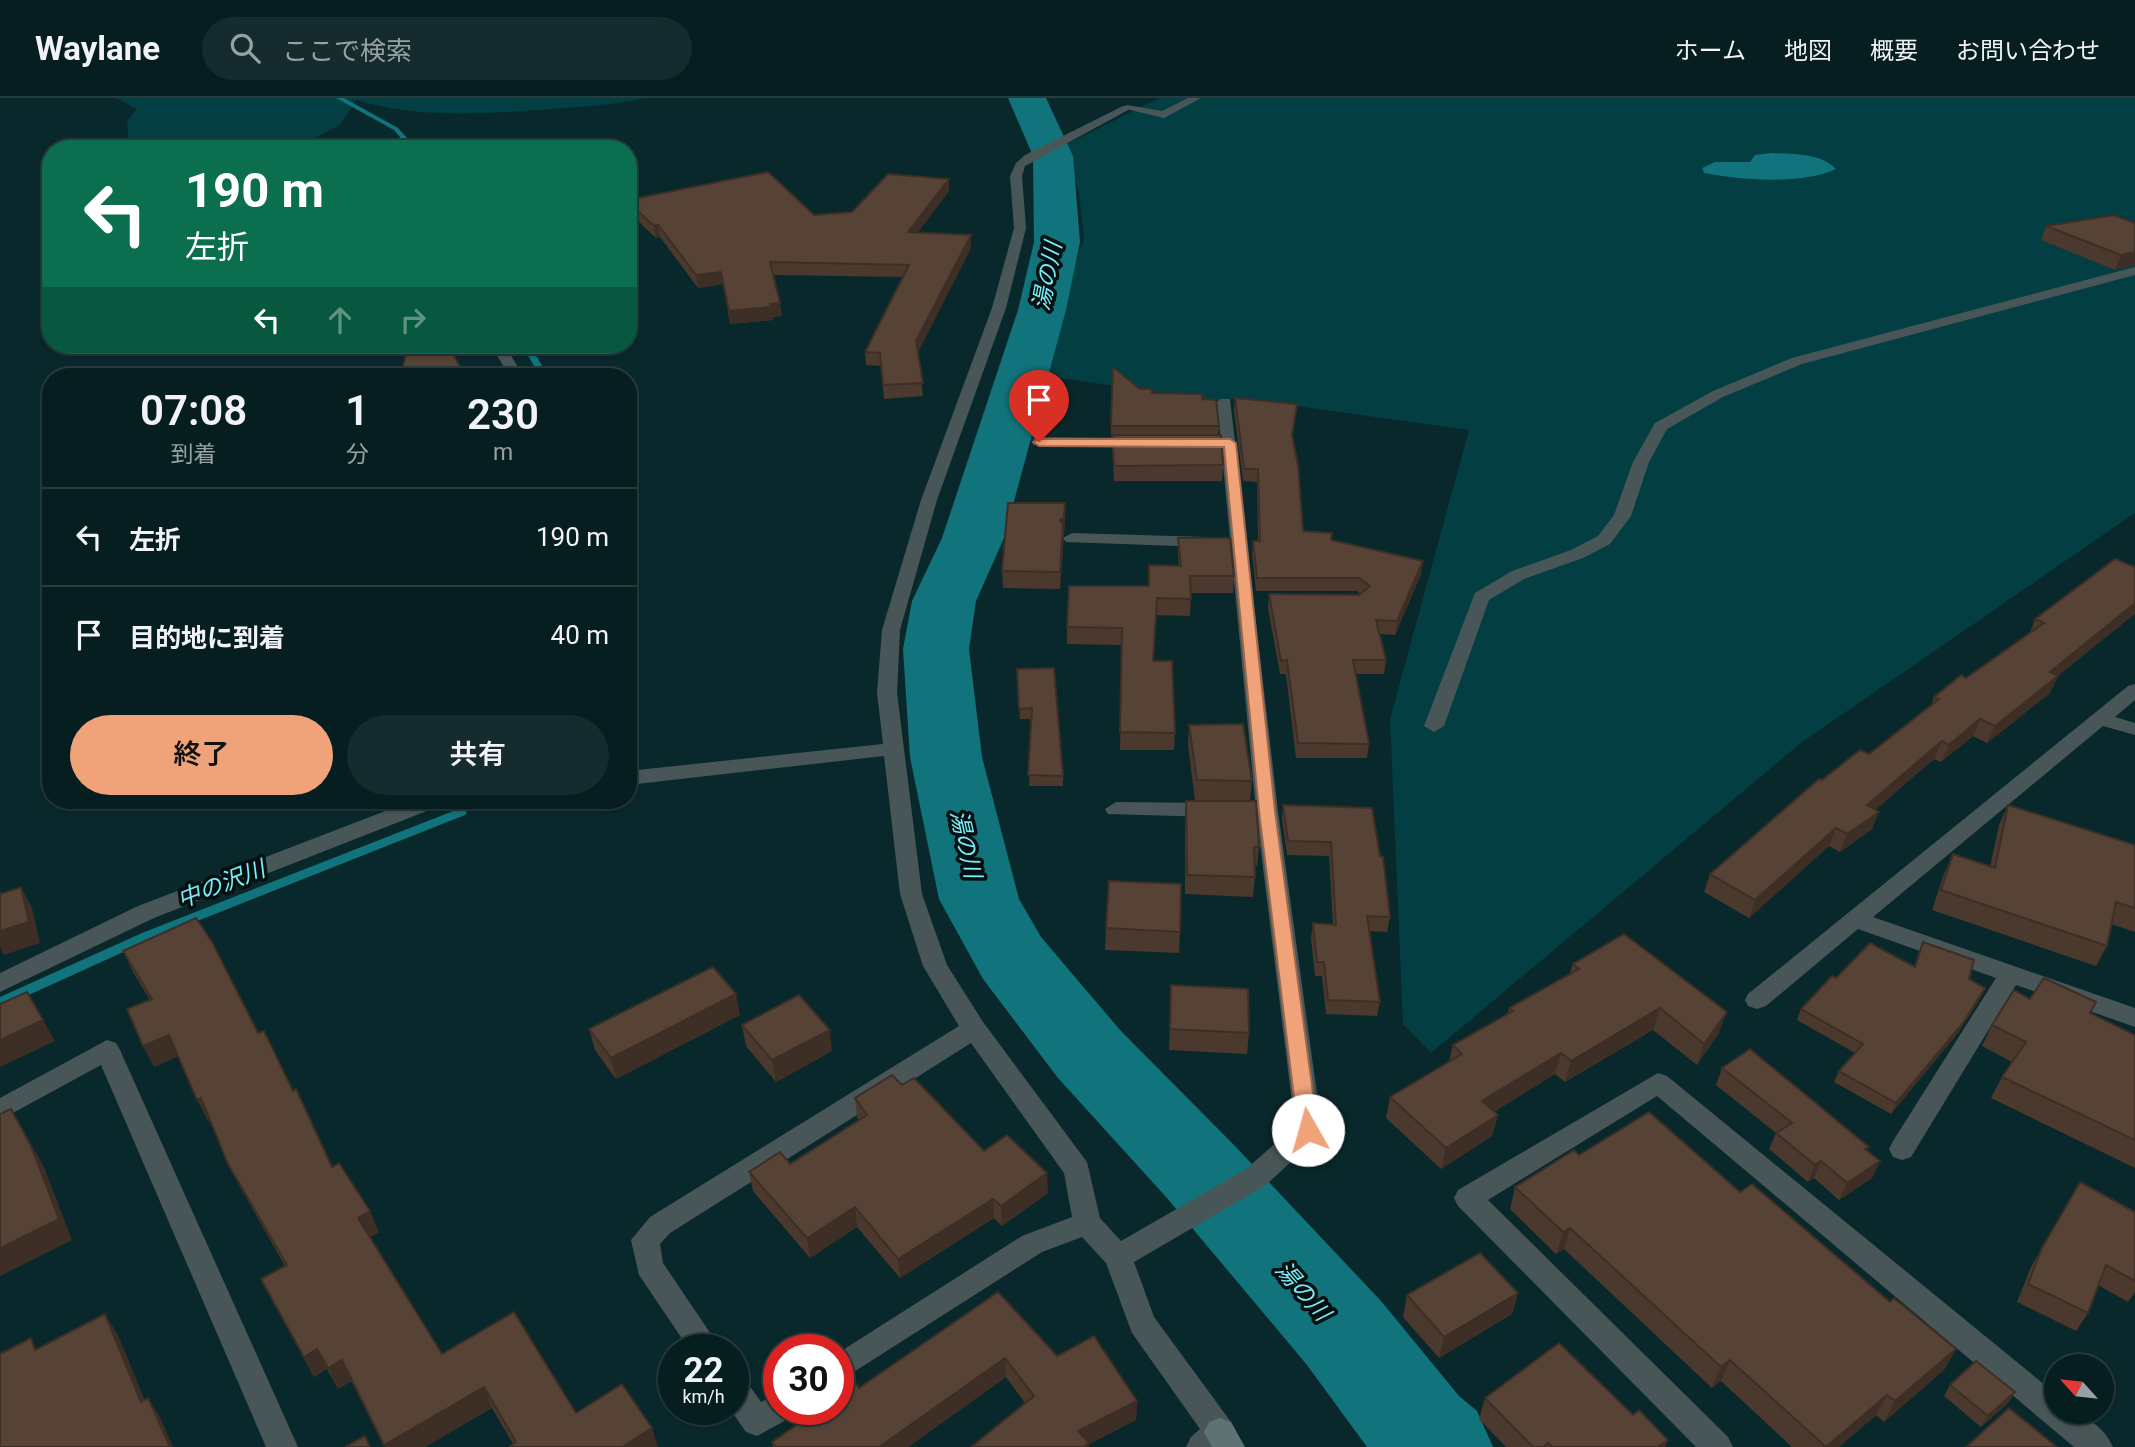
<!DOCTYPE html>
<html lang="ja">
<meta charset="utf-8">
<style>
body{margin:0;font-family:Roboto,"Noto Sans JP",sans-serif;background:#152b2d;color:#f1f3f6;height:100vh;display:flex;flex-direction:column;font-size:26px;white-space:nowrap}
*{box-sizing:border-box;margin:0}
p{font-size:23px;color:#98a2a5}
.icon{flex:none;width:38px;height:38px;fill:none;stroke:currentColor;stroke-width:2;stroke-linecap:round;stroke-linejoin:round}
.map{position:relative;flex:1;overflow:hidden}
.drawer{position:absolute;left:42px;top:270px;width:595px;height:441px;display:flex;flex-direction:column;background:#071e20;border-radius:28px;box-shadow:0 2px 5px #0004,0 0 0 2px #283c3e}
.drawer>*{flex:none}
.top-card{position:absolute;left:42px;top:42px;width:595px;height:214px;border-radius:28px;box-shadow:0 2px 5px #0004,0 0 0 2px #283c3e;background:#0b6e4f;color:#fff;overflow:hidden}
.needle{width:46px;rotate:297deg}
.tools{position:absolute;left:2044px;top:1256px;display:grid;gap:14px}
.tools a{display:grid;place-items:center;width:70px;height:70px;border-radius:50%;background:#071e20;box-shadow:0 2px 5px #0004,0 0 0 2px #283c3e;font-size:35px}
.speed{position:absolute;left:658px;top:1236px;display:flex;gap:14px;font-size:35px;font-weight:700;text-align:center}
.speed>*{display:grid;place-content:center;width:91px;height:91px;border-radius:50%;background:#071e20;box-shadow:0 2px 5px #0004,0 0 0 2px #283c3e;line-height:1}
.speed small{font-size:18px;font-weight:400}
.speed .limit{border:10px solid #d22;background:#fff;color:#111}
.pin{position:absolute;display:grid;place-items:center;width:60px;height:60px;color:#fff;margin:-72px -30px;border-radius:50% 50% 50% 0;rotate:-45deg;box-shadow:0 0 7px #0007}
.pin .icon{rotate:45deg}
.me{position:absolute;width:77px;margin:-38px;rotate:353deg;stroke-linejoin:round;filter:drop-shadow(0 0 5px #0008)}
.turn{display:flex;align-items:center;gap:24px;height:147px;padding:0 28px;font-size:32px}
.turn .icon{width:91px;height:91px;stroke-width:2.5}
.turn b{display:block;font-size:49px;line-height:60px}
.lanes{display:flex;align-items:center;height:66px;padding:0 28px;background:#0003;justify-content:center;gap:35px;direction:ltr}
.lanes .off{opacity:.35}
.eta{display:flex;justify-content:space-evenly;align-items:center;height:119px;text-align:center}
.eta b{font-size:42px;font-weight:600;line-height:49px}
.action{display:flex;gap:14px;margin-top:auto;padding:14px 28px}
.action a{flex:1;height:80px;border-radius:42px;background:#f0a279;color:#111;font-size:28px;font-weight:600;line-height:80px;text-align:center}
.action a+a{background:#152b2d;color:#f1f3f6}
ul{padding:0;list-style:none}
li{display:flex;align-items:center;gap:21px;height:98px;padding:0 28px;border-top:2px solid #283c3e}
li div{flex:1}
li b{display:block;font-size:26px}
li em{font-style:normal}
header{display:flex;align-items:center;gap:42px;box-sizing:border-box;height:98px;padding:0 35px;background:#071e20;border-bottom:2px solid #283c3e}
header strong{font-size:33px}
nav{display:flex;gap:38px;margin-inline-start:auto;font-size:24px}
.search{width:490px;height:63px;background:#152b2d;display:flex;align-items:center;gap:18px;box-sizing:border-box;padding:0 24px;border-radius:38px;color:#98a2a5;font-size:26px}
.map>svg:first-child{display:block}
.green{fill:#033e43}
.water{fill:#11747c}
.lines{fill:none;stroke-linecap:round;stroke-linejoin:round}
.stream{fill:#11747c;fill-rule:evenodd}
.river{fill:#11747c;fill-rule:evenodd}
.lane{fill:#495657;fill-rule:evenodd}
.street{fill:#495657;fill-rule:evenodd}
.secondary{fill:#5e7274;fill-rule:evenodd}
.wall{fill:#4b392e}
.shaded-wall{fill:#3d2e26}
.building{fill:#574236;stroke:#3d2e26;stroke-width:2}
.route{fill:#f0a279;stroke:#9c694f;stroke-width:2}
.labels{text-anchor:middle;stroke-width:7;stroke-linejoin:round;paint-order:stroke}
.water-label{font-size:23px;font-style:italic;fill:#78edf9;stroke:#040f10}
</style>
<header>
<strong>Waylane</strong>
<div class="search"><svg class="icon" aria-label="search" viewBox="0 0 24 24"><circle cx="10" cy="10" r="6"/><path d="M15 15l6 6"/></svg>ここで検索</div>
<nav><a>ホーム</a><a>地図</a><a>概要</a><a>お問い合わせ</a></nav>
</header>
<div class="map">
<svg width="2135" height="1349" viewBox="0 0 2135 1349">
<rect width="100%" height="100%" fill="#09282b"/>
<g class="green">
<path d="M116 0H645C610 8 574 9 538 12 475 16 417 20 356 2L341 26 315 40 307 51H137L129 45 127 23 137 11Z"/>
<path d="M1159 0H2135V415L1802 644 1431 955 1403 926 1390 621 1469 332 1247 301 1211 302 1040 277 1084 140 1079 94 1061 49Z"/>
</g>
<path class="water" d="M1772 55C1793 56 1821 55 1836 71 1802 87 1741 82 1704 75L1702 70 1715 64H1750L1755 57Z"/>
<g class="lines">
<g class="stream">
<path d="M336 0H344L398 30 417 51H410L394 32Z"/>
<path d="M522 247H530L548 278H540Z"/>
<path d="M461 710 467 714 465 717 152 841 0 910V899L142 835Z"/>
</g>
<path class="river" d="M1008 0H1046L1073 58 1080 144 1066 212 1004 440 976 503 969 551 982 659 1019 801 1041 839 1120 932 1233 1046 1381 1203 1459 1298 1477 1313 1493 1349H1367L1307 1267 1167 1100 1058 980 983 881 939 801 910 659 903 551 912 503 942 440 1018 212 1034 144 1033 58Z"/>
<g class="lane">
<path d="M1188 0H1201L1164 20 1122 10 1127 7 1162 13Z"/>
<path d="M2135 169V177L1802 266 1723 299 1667 331 1649 364 1631 418 1610 446 1583 460 1524 481 1489 502 1444 628 1434 634 1424 628 1475 495 1512 473 1571 452 1598 438 1614 417 1633 364 1655 325 1713 293 1792 260Z"/>
<path d="M414 702H445L442 707 154 820 0 894V875L138 808Z"/>
</g>
<g class="street">
<path d="M1123 8 1132 10 1025 68 1022 78 1026 130 1006 210 937 402 900 532 897 595 922 796 947 867 983 924 1087 1064 1100 1120 1121 1143 1246 1071 1295 1028 1256 713 1217 304 1220 301H1230L1278 713 1322 1032 1318 1039 1266 1087 1134 1164 1154 1219 1231 1324 1236 1334 1225 1349H1186L1191 1339 1200 1331 1132 1235 1106 1165 1082 1139 1042 1154 838 1284V1255L1022 1138 1072 1119 1064 1075 971 945 670 1135 660 1146 663 1165 721 1251H689L639 1177 631 1142 650 1119 959 928 923 868 900 796 884 658 628 687V673L883 646 877 595 882 532 921 402 992 210 1014 130 1010 78 1016 65 1025 57Z"/>
<path d="M491 247H505L523 278H509Z"/>
<path d="M1039 339 1139 340 1147 345 1139 350 1033 347V341Z"/>
<path d="M1072 435 1206 439 1215 444 1206 449 1066 444 1063 440Z"/>
<path d="M2135 586V602L2115 619 2135 625V637L2103 628 1873 819 2135 910V929L2016 887 1911 1059 1902 1062 1893 1059 1889 1051 1893 1043 1996 880 1858 831 1766 908 1757 911 1748 908 1745 902 1748 896 2128 588Z"/>
<path d="M1116 704 1212 705 1223 712 1212 719 1108 716 1105 711Z"/>
<path d="M107 942 116 945 120 952 298 1349H266L101 967 0 1022V1000Z"/>
<path d="M1658 975 1667 978 2056 1296V1314C2081 1314 2102 1325 2113 1349H2074L1657 998 1488 1102 1728 1339 1733 1349H1696L1458 1108 1454 1100 1458 1092Z"/>
<path d="M733 1276 744 1280 761 1304 779 1296V1311H794L790 1320 757 1338 746 1334 730 1311H733Z"/>
</g>
<path class="secondary" d="M1220 1320 1231 1324 1245 1349H1212L1204 1334 1209 1324Z"/>
</g>
<g class="wall">
<path d="M949 81V93L918 134 971 150 918 254 923 298 884 301 881 268 866 267 865 254 903 179 773 177 782 218 772 219 773 222 730 226 723 186 698 190 660 139 656 140 628 114V102L814 117 852 114Z"/>
<path d="M2135 125V167L2115 172 2041 142 2046 128Z"/>
<path d="M1113 269 1140 291 1152 295 1202 301 1219 328 1218 337 1223 367 1222 383H1114L1112 337H1111Z"/>
<path d="M1235 300 1296 318 1292 340 1303 433 1331 442 1423 463 1421 476 1395 537 1379 536 1386 562 1384 576H1355L1369 646 1367 660H1296L1286 576H1280L1268 510 1269 496 1359 497 1360 496 1357 493H1256L1252 456 1253 443H1258L1257 384 1243 383 1234 313Z"/>
<path d="M1065 405V422L1060 491 1003 490 1002 473Z"/>
<path d="M1178 440 1234 478 1233 495H1191L1190 518 1156 517 1153 563 1175 635 1174 652H1120L1122 547 1067 546V529L1149 488V467L1179 468 1178 456Z"/>
<path d="M2115 461 2050 595 1987 645 1973 638 1941 664 1934 661 1875 712 1872 731 1840 754 1829 748 1749 820 1704 794 1710 776 1822 682 1869 656 1931 608 1934 599 1966 580 2030 535 2035 521Z"/>
<path d="M1017 571 1063 678V688H1029L1032 621H1020Z"/>
<path d="M1189 627 1252 683 1250 703 1259 749 1257 768H1255V779L1253 799 1185 796V723L1186 703H1249H1195L1188 647Z"/>
<path d="M1283 707 1372 710 1390 819 1387 834 1369 833 1380 904 1377 918 1326 916 1322 878H1315L1311 840 1313 825 1333 827 1329 758 1287 757 1282 721Z"/>
<path d="M2008 707 2135 747V834L2111 826 2107 848 2096 868 1932 812 1944 776 1953 756 1990 769 1999 727Z"/>
<path d="M1106 830 1180 834 1179 855 1105 852Z"/>
<path d="M1923 844 1969 881 1980 901 1957 936 1891 1016 1834 984 1839 973 1855 955 1797 922 1801 911 1836 880 1914 868Z"/>
<path d="M123 853 258 935 293 993 332 1069 379 1134 370 1139 442 1256 576 1315 652 1330 513 1346 492 1310 425 1349H385L351 1283 338 1291 327 1271 314 1279 272 1202 261 1181 285 1168 239 1087 228 1066 210 1022 208 1023 179 958 154 969 150 902 133 874Z"/>
<path d="M1573 866 1719 935 1697 967 1653 932 1565 984 1555 976 1494 1014 1498 1017 1492 1038 1441 1071 1386 1020 1390 999 1449 963 1453 947 1507 917 1509 910 1570 875Z"/>
<path d="M1171 887 1249 935 1247 956 1169 952Z"/>
<path d="M2030 901 2090 915 2135 937V1070L1991 1000 2002 979 2012 964 1982 948 1992 927Z"/>
<path d="M740 917 616 981 595 952 589 931Z"/>
<path d="M742 927 832 953 776 984 746 948Z"/>
<path d="M1722 970 1880 1063 1872 1080 1839 1102 1814 1080 1808 1084 1769 1051 1776 1035 1716 987Z"/>
<path d="M902 987 984 1053 1048 1095 1002 1128 994 1120 900 1180 857 1129 810 1160 753 1093 749 1074 790 1066 859 1022 857 1020 855 1000Z"/>
<path d="M1579 1057 1740 1094 1956 1251 1944 1272 1884 1324 1876 1317 1839 1349H1792L1721 1283 1712 1290 1564 1151 1556 1156 1510 1111 1515 1089Z"/>
<path d="M2080 1084 2135 1114V1194L2128 1204 2098 1187 2088 1215 2076 1233 2017 1204 2031 1169Z"/>
<path d="M998 1194 1057 1258 1137 1303 1136 1322 1089 1346V1349H971L1025 1305 1006 1279 908 1349H773L772 1344 859 1290Z"/>
<path d="M1518 1195 1512 1216 1439 1260 1403 1219 1407 1197Z"/>
<path d="M1950 1287 2015 1294 2008 1305 1981 1329 1944 1298Z"/>
<path d="M1485 1300 1665 1349H1506L1479 1321Z"/>
</g>
<g class="shaded-wall">
<path d="M949 81V93L909 146 908 134Z"/>
<path d="M658 127 660 139 656 140 654 128Z"/>
<path d="M971 137V150L917 256 916 243Z"/>
<path d="M2135 154V167L2115 172 2121 157Z"/>
<path d="M721 174 723 186 698 190 696 177Z"/>
<path d="M780 205 782 218 772 219 773 222 730 226 729 213Z"/>
<path d="M558 247H603V249L560 256Z"/>
<path d="M1065 405V422L1060 491V422Z"/>
<path d="M1423 463 1421 476 1395 537 1397 523Z"/>
<path d="M2135 505V516L2058 578 2050 595 1987 645 1995 628 2050 574Z"/>
<path d="M1980 621 1973 638 1941 664 1949 647Z"/>
<path d="M1942 643 1934 661 1860 725 1867 707Z"/>
<path d="M1879 714 1872 731 1840 754 1847 736Z"/>
<path d="M1836 730 1829 748 1749 820 1755 802Z"/>
<path d="M21 789 32 810 40 845 4 857 0 849V833Z"/>
<path d="M1985 890 1980 901 1957 936 1891 1016 1896 1005Z"/>
<path d="M736 896 740 917 616 981 611 960Z"/>
<path d="M1660 910 1653 932 1565 984 1571 963Z"/>
<path d="M1727 914 1719 935 1697 967 1704 946Z"/>
<path d="M43 922 55 943 0 969V942Z"/>
<path d="M830 932 832 953 776 984 772 962Z"/>
<path d="M169 937 179 958 154 969 143 948Z"/>
<path d="M1561 955 1555 976 1477 1024 1482 1003Z"/>
<path d="M201 1000 211 1021 208 1023 197 1002Z"/>
<path d="M11 1011 44 1069 72 1142 0 1178V1150Z"/>
<path d="M1498 1017 1492 1038 1441 1071 1446 1050Z"/>
<path d="M1821 1063 1814 1080 1808 1084 1815 1067Z"/>
<path d="M1880 1063 1872 1080 1839 1102 1847 1085Z"/>
<path d="M1047 1075 1048 1095 1002 1128 1001 1108Z"/>
<path d="M993 1101 994 1120 900 1180 898 1161Z"/>
<path d="M855 1109 857 1129 810 1160 807 1140Z"/>
<path d="M370 1113 379 1134 367 1141 358 1120Z"/>
<path d="M1570 1130 1564 1151 1556 1156 1563 1134Z"/>
<path d="M1518 1195 1512 1216 1439 1260 1444 1239Z"/>
<path d="M105 1216 118 1237 154 1325 141 1304Z"/>
<path d="M317 1251 327 1271 314 1279 304 1259Z"/>
<path d="M1956 1251 1944 1272 1884 1324 1895 1303Z"/>
<path d="M1005 1260 1006 1279 908 1349H879Z"/>
<path d="M342 1262 351 1283 338 1291 328 1270Z"/>
<path d="M1730 1262 1721 1283 1712 1290 1721 1269Z"/>
<path d="M484 1289 492 1310 425 1349H386L384 1347Z"/>
<path d="M2015 1294 2008 1305 1981 1329 1988 1318Z"/>
<path d="M1887 1297 1876 1317 1839 1349H1826Z"/>
<path d="M148 1300 161 1321 173 1349H170Z"/>
<path d="M1137 1303 1136 1322 1089 1346V1349H1078V1333Z"/>
<path d="M652 1330 658 1349H622Z"/>
<path d="M1668 1342 1665 1349H1658Z"/>
</g>
<g class="building">
<path d="M768 74 814 117 852 114 888 76 949 81 908 134 971 137 916 243 923 285 883 287 880 255 865 254 909 167 770 164 780 205 770 206 771 209 729 213 721 174 696 177 658 127 654 128 628 104V102Z"/>
<path d="M2114 117 2135 125V154L2121 157 2046 128Z"/>
<path d="M409 247H448L465 278H408L403 268Z"/>
<path d="M1113 269 1140 291H1152V295L1202 296V301L1216 302 1219 328H1111Z"/>
<path d="M1235 300 1297 306 1292 337 1298 367 1303 433 1332 435 1331 442 1423 463 1397 523 1376 522 1386 562H1353L1369 646 1298 645 1287 562 1281 563 1269 496 1359 497 1370 488 1359 480H1257L1253 443H1260L1258 371H1244Z"/>
<path d="M1112 337H1221L1223 367 1114 368Z"/>
<path d="M1008 405H1065L1064 420 1060 422 1063 426 1060 474 1002 473Z"/>
<path d="M1178 440H1230L1234 478H1190L1191 501 1157 500 1153 563H1172L1175 635 1120 634 1122 530 1067 529 1069 488H1149V467L1181 468Z"/>
<path d="M2115 461 2135 469V505L2050 574 2058 578 1995 628 1980 621 1949 647 1942 643 1867 707 1879 714 1847 736 1836 730 1755 802 1710 776 1819 681 1822 682 1860 652 1869 656 1939 601 1934 599 1961 577 1966 580 2044 525 2035 521Z"/>
<path d="M1054 570 1063 678 1028 677 1032 610 1019 611 1017 571Z"/>
<path d="M1243 626 1252 683 1197 682 1189 627Z"/>
<path d="M1186 703H1256L1259 749H1254L1255 779 1187 777Z"/>
<path d="M1283 707 1372 710 1380 758 1383 759 1390 819 1367 818 1380 904 1328 902 1324 864H1317L1313 825 1336 827 1331 744 1288 743Z"/>
<path d="M2008 707 2135 747V810L2116 804 2107 848 1941 792 1953 756 1995 770Z"/>
<path d="M1109 783 1181 786 1180 834 1106 830Z"/>
<path d="M21 789 29 824 0 833V796Z"/>
<path d="M196 820 212 844 258 935 264 933 293 993 296 991 332 1069 339 1065 370 1113 358 1120 442 1256 514 1214 576 1315 622 1286 652 1330 622 1349H509L516 1344 484 1289 384 1347 342 1262 328 1270 317 1251 304 1259 261 1181 287 1167 228 1066 201 1000 197 1002 169 937 143 948 127 911 152 901 123 853Z"/>
<path d="M1624 836 1727 914 1704 946 1660 910 1571 963 1561 955 1482 1003 1498 1017 1446 1050 1390 999 1462 956 1453 947 1513 913 1509 910 1579 871 1573 866Z"/>
<path d="M1923 844 1974 862 1969 881 1985 890 1963 925 1896 1005 1839 973 1863 946 1801 911 1832 878 1836 880 1870 845 1915 869Z"/>
<path d="M713 869 736 896 611 960 589 931Z"/>
<path d="M2044 880 2096 904 2090 915 2135 937V1042L2002 979 2026 944 1992 927 2014 892 2030 901Z"/>
<path d="M1171 887 1248 891 1249 935 1170 931Z"/>
<path d="M27 894 43 922 0 942V906Z"/>
<path d="M799 897 830 932 772 962 742 927Z"/>
<path d="M1750 951 1869 1049 1865 1051 1880 1063 1847 1085 1821 1063 1815 1067 1776 1035 1792 1025 1722 970Z"/>
<path d="M892 977 902 987 914 980 984 1053 1007 1037 1047 1075 1001 1108 993 1101 898 1161 855 1109 807 1140 749 1074 780 1054 790 1066 867 1017 855 1000Z"/>
<path d="M11 1011 31 1048 59 1121 0 1150V1016Z"/>
<path d="M1649 1014 1740 1094 1752 1086 1890 1204 1894 1200 1956 1251 1895 1303 1887 1297 1826 1349 1730 1262 1721 1269 1570 1130 1563 1134 1515 1089 1574 1052 1579 1057Z"/>
<path d="M2080 1084 2135 1114V1183L2106 1167 2088 1215 2028 1186 2042 1150Z"/>
<path d="M1480 1155 1518 1195 1444 1239 1407 1197Z"/>
<path d="M998 1194 1057 1258 1094 1238 1137 1303 1078 1333 1089 1345 1083 1349H971L1034 1298 1005 1260 879 1349H776L772 1344 820 1311H838V1299L857 1286 859 1290Z"/>
<path d="M105 1216 141 1304 148 1300 170 1349H0V1256L31 1240 35 1252Z"/>
<path d="M1559 1245 1633 1317 1639 1312 1668 1342 1658 1349H1552L1548 1345 1543 1349H1533L1485 1300Z"/>
<path d="M1976 1263 2015 1294 1988 1318 1950 1287Z"/>
<path d="M2009 1310 2057 1349H1966Z"/>
<path d="M365 1338 370 1349H345Z"/>
</g>
<path class="route" d="M1230 341 1236 345 1275 713 1318 1032 1316 1037H1301L1298 1032 1259 713 1224 349 1039 348 1033 344 1039 341Z"/>
<g class="labels">
<g class="water-label">
<text transform="translate(1047 178) rotate(-79)" y="8">湯の川</text>
<text transform="translate(966 746) rotate(77)" y="8">湯の川</text>
<text transform="translate(221 786) rotate(-21)" y="8">中の沢川</text>
<text transform="translate(1303 1193) rotate(49)" y="8">湯の川</text>
</g>
</g>
</svg>
<div class="tools">
<a><svg class="needle" viewBox="-14 -14 28 28"><path d="M0-13l5 13h-10z" fill="#e53935"/><path d="M0 13l5-13h-10z" fill="#98a2a5"/></svg></a>
</div>
<div class="speed"><div>22<small>km/h</small></div><div class="limit">30</div></div>
<div class="pin" style="left:1039px;top:344px;background:#d93025"><svg class="icon" aria-label="arrive" viewBox="0 0 24 24"><path d="M6 21V4h12l-3 4 3 4H6"/></svg></div>
<svg class="me" style="left:1308px;top:1032px" viewBox="-20 -20 40 40"><circle r="19" fill="#fff"/><path d="M0-13L10 11 0 6-10 11z" fill="#f0a279"/></svg>
<div class="top-card">
<div class="turn"><svg class="icon" aria-label="left" viewBox="0 0 24 24"><path d="M17 20v-9H6M10 6l-5 5 5 5"/></svg><div><b>190 m</b>左折</div></div>
<div class="lanes"><svg class="icon" aria-label="left" viewBox="0 0 24 24"><path d="M17 20v-9H6M10 6l-5 5 5 5"/></svg><svg class="icon off" aria-label="ahead" viewBox="0 0 24 24"><path d="M12 20V5M6 11l6-6 6 6"/></svg><svg class="icon off" aria-label="right" viewBox="0 0 24 24"><path d="M7 20v-9h11M14 6l5 5-5 5"/></svg></div>
</div>
<section class="drawer">
<div class="eta">
<div><b>07:08</b><p>到着</p></div>
<div><b>1</b><p>分</p></div>
<div><b>230</b><p>m</p></div>
</div>
<ul>
<li><svg class="icon" aria-label="left" viewBox="0 0 24 24"><path d="M17 20v-9H6M10 6l-5 5 5 5"/></svg><div><b>左折</b></div><em>190 m</em></li>
<li><svg class="icon" aria-label="arrive" viewBox="0 0 24 24"><path d="M6 21V4h12l-3 4 3 4H6"/></svg><div><b>目的地に到着</b></div><em>40 m</em></li>
</ul>
<div class="action"><a>終了</a><a>共有</a></div>
</section>
</div>
